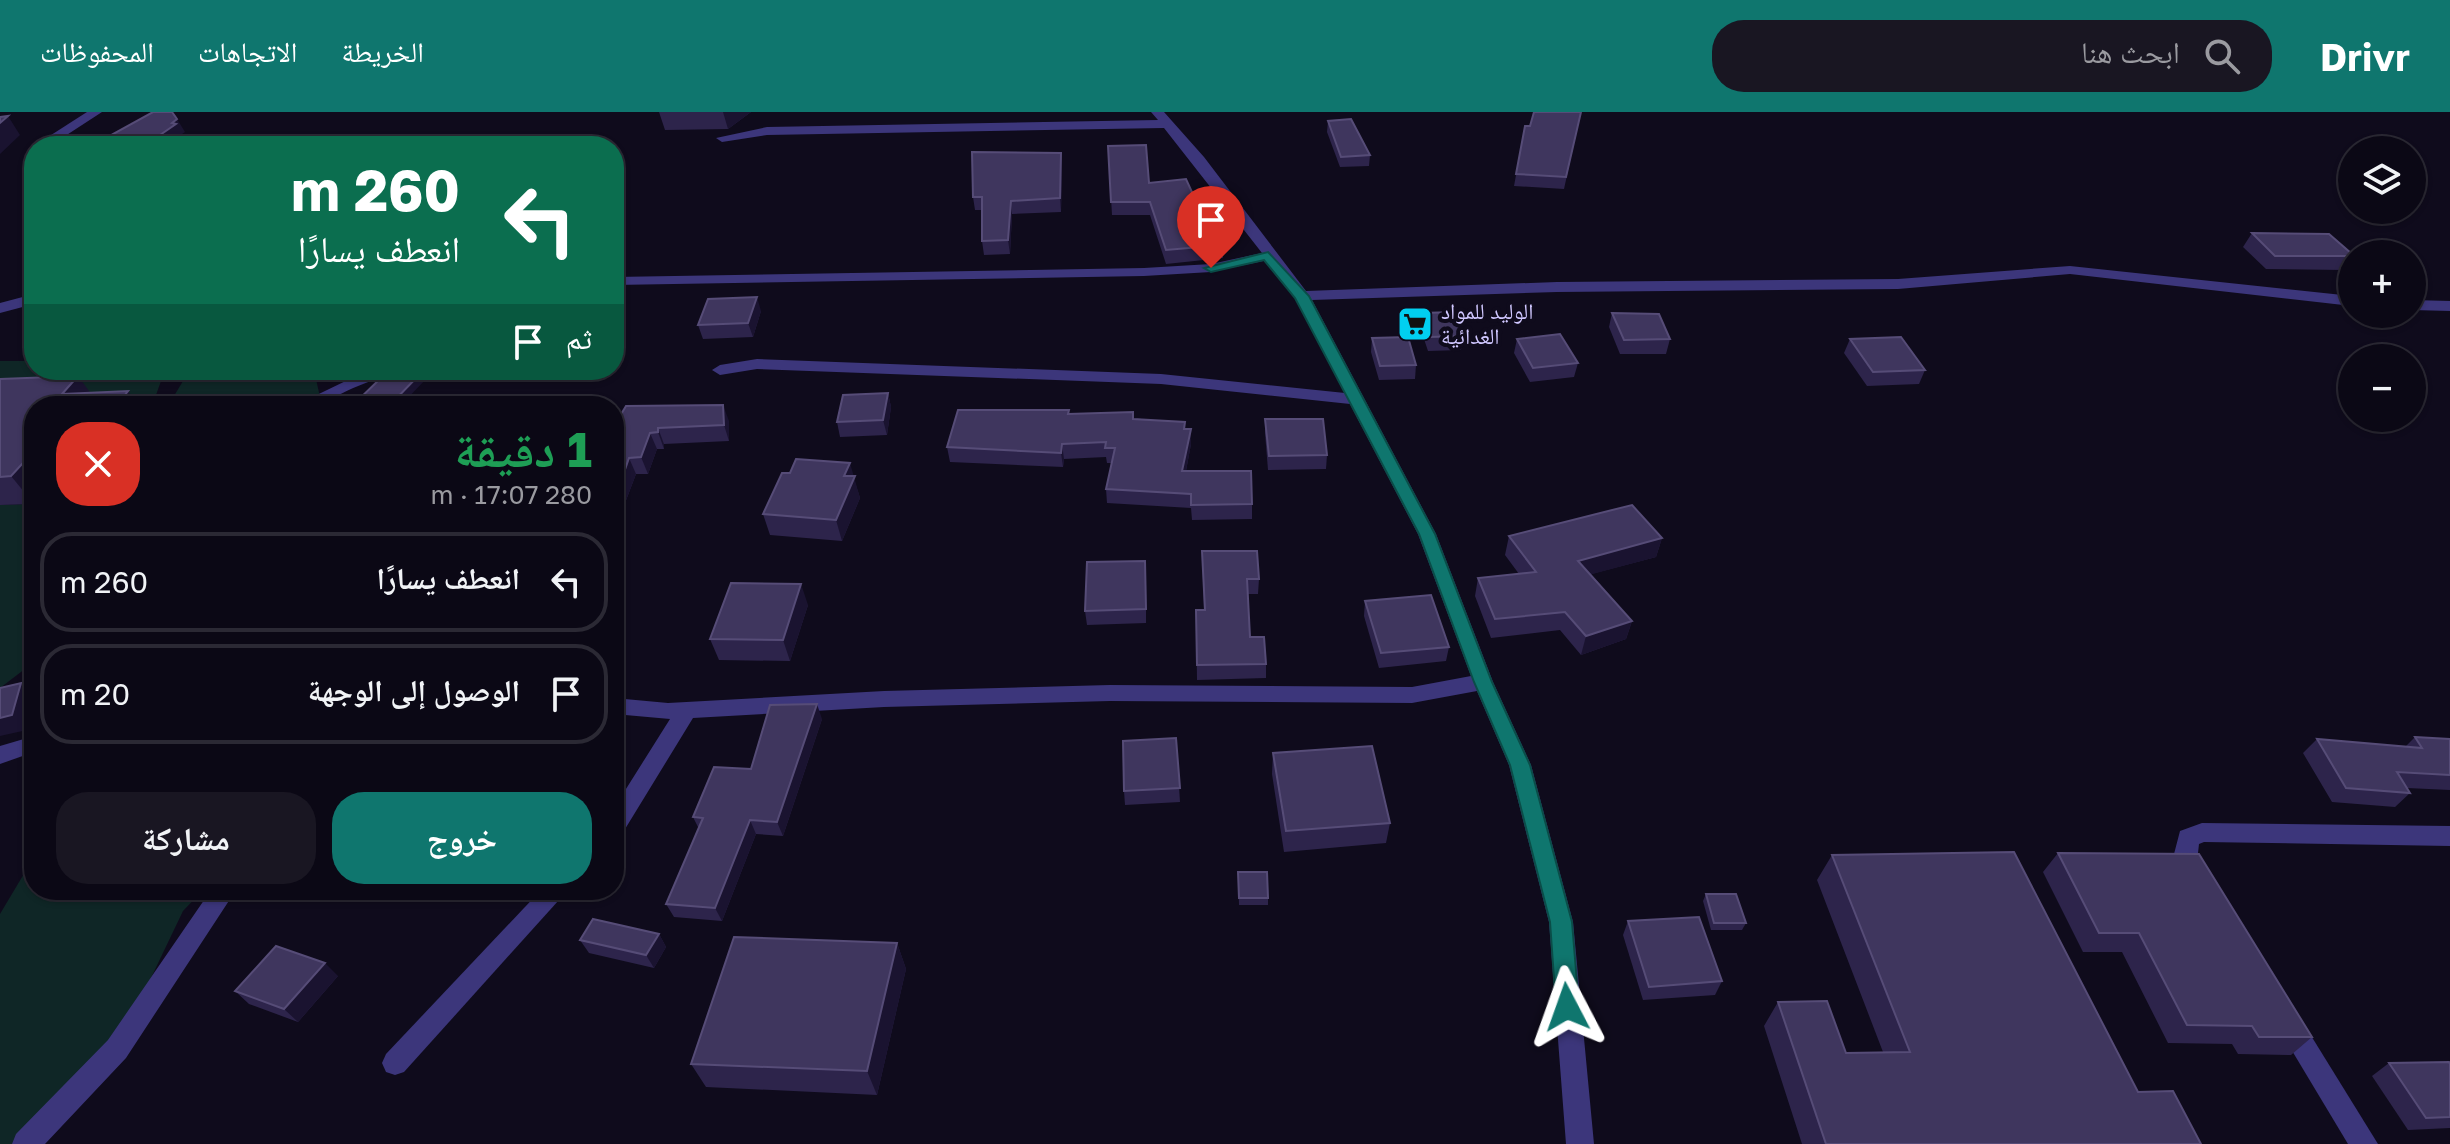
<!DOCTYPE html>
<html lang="ar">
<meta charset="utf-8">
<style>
body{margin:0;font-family:"Golos Text","Noto Naskh Arabic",sans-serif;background:#191622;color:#f1f3f6;direction:rtl;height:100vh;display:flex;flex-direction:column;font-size:30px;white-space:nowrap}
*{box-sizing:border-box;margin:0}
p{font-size:26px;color:#9a9aa0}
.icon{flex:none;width:44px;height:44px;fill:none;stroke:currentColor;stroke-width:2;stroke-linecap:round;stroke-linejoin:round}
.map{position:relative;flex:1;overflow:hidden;direction:ltr}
.sheet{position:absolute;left:24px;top:284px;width:600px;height:504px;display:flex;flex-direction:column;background:#0b0815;border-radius:32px;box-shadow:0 2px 6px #0004,0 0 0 2px #2b2934;direction:rtl}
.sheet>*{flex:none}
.top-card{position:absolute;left:24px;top:24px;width:600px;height:244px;border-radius:32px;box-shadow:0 2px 6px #0004,0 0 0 2px #2b2934;direction:rtl;background:#0b6e4f;color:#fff;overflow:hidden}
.controls{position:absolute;left:2338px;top:24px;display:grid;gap:16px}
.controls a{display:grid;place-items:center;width:88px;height:88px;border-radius:50%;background:#0b0815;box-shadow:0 2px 6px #0004,0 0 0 2px #2b2934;font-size:40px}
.pin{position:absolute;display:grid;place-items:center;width:68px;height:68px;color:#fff;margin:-82px -34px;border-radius:50% 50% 50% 0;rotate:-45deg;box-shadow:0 0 8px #0007}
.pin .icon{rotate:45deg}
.me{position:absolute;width:88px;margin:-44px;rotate:356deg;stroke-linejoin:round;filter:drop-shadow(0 0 6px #0008)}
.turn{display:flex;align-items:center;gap:28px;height:168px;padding:0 32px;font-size:36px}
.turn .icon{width:104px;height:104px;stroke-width:2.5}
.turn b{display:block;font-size:56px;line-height:68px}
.then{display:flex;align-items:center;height:76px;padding:0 32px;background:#0003;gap:16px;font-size:30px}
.round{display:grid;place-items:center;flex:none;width:84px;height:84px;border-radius:32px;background:#191622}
.overview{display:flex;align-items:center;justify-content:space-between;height:136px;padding:0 32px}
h1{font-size:48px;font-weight:700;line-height:60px;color:#1e9e55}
.action{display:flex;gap:16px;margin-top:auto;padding:16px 32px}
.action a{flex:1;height:92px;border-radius:32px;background:#0f766e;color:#fff;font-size:32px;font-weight:700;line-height:92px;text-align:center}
.action a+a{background:#191622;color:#f1f3f6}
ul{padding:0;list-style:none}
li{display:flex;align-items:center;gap:24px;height:100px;margin:0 16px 12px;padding:0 16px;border:4px solid #2b2934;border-radius:32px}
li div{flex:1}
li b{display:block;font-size:30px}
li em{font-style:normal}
header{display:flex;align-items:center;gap:48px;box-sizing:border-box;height:112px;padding:0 40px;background:#0f766e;color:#fff}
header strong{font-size:38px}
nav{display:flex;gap:44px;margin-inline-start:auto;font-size:28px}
.search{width:560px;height:72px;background:#191622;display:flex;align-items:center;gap:20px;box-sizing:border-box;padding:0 28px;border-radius:32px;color:#9a9aa0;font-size:30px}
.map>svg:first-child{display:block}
.green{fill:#0f2626}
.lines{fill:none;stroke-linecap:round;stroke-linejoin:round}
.minor{fill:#3c367b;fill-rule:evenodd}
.wall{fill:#2d244b}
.shaded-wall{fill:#1a1330}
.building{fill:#3f365e;stroke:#564c77;stroke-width:2}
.route{fill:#0f766e;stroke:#0a4d48;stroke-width:2}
.labels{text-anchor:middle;stroke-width:8;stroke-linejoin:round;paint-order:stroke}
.far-poi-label{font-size:22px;fill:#d0c7ff;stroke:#0f0b1c;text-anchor:start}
</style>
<header>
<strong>Drivr</strong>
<div class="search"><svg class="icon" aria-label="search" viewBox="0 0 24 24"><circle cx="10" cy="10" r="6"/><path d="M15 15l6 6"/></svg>ابحث هنا</div>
<nav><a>الخريطة</a><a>الاتجاهات</a><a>المحفوظات</a></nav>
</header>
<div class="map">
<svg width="2450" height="1032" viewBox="0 0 2450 1032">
<rect width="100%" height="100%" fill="#0f0b1c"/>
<g class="green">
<path d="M0 249H34V258H165L152 294H0Z"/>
<path d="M194 258H314L322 294H168L189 259Z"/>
<path d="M34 392V550L0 576V393Z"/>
<path d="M34 745V778H203L183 799 117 937 26 1032H0V802Z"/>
</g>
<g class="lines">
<g class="minor">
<path d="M87 0H102L59 28 48 25Z"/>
<path d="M1151 0H1164L1204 45 1306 179 1557 170 1898 167 2070 154 2352 184V194L2070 162 1898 177 1557 180 1312 188 1436 422 1493 570 1531 653 1573 810 1594 1032H1566L1549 810 1509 653 1477 579 1412 591 1110 589 884 595 693 606 622 722 614 724V696L670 607 614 602V586L668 591 884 579 1110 573 1412 575 1471 564 1418 422 1350 292 1161 272 757 257 720 263 712 258 720 253 757 247 1161 262 1345 281 1295 185 1268 148 1211 160 1144 164 614 173V165L1144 156 1211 152 1262 141 1164 16 767 23 722 30 716 26 767 15 1158 8Z"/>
<path d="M34 182V192L0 201V191Z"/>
<path d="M2412 188 2450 189V199L2412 198Z"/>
<path d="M377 258H472L464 263C439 264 413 261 388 265 353 270 331 294 294 294L356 264Z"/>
<path d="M34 624V640L0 652V634Z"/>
<path d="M2202 711 2450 714V734L2204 730 2199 732 2198 741 2210 763 2206 770 2198 773 2190 770 2174 742 2180 719Z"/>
<path d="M211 778H236L126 946 45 1032H12L16 1022 108 928Z"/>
<path d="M541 778H568L404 960 395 963 386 960 382 951 386 942Z"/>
<path d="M2288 897 2297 901 2378 1032H2348L2279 917 2275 909 2279 901Z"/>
</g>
</g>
<g class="wall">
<path d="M659 0H751L728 17 665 18Z"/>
<path d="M1581 0 1564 77 1514 74 1525 14H1530Z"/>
<path d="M1328 9 1370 43 1369 54 1340 55 1327 20Z"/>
<path d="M1108 34 1149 71 1202 102 1223 133V146L1166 152 1150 103H1112Z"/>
<path d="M1061 41 1062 54 1061 100 1012 102 1010 142 984 143 982 129V98H975L973 85Z"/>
<path d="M34 78V98H33L23 84Z"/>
<path d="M2252 121 2352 142V147L2344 158 2266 157 2243 135Z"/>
<path d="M761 199 753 225 703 227 698 213Z"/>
<path d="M1422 201 1463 224 1461 238 1428 239 1420 215Z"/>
<path d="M1612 201 1670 227 1666 242H1620L1609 215Z"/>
<path d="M1372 226 1416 253 1415 267 1379 268 1371 240Z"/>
<path d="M1517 227 1578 251 1574 265 1530 270 1514 241Z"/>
<path d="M1850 227 1925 258 1919 272 1867 274 1844 241Z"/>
<path d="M0 267 34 294V392L0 393Z"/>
<path d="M888 281 891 295 887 323 840 325 837 310Z"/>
<path d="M1069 298V302L1185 310V317H1191V332L1186 359 1252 392V407L1192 408 1191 396 1107 391 1106 377 1112 351H1107L1106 345 1064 347 1063 355 950 350 947 335Z"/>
<path d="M1265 307 1327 343 1326 357 1268 358 1265 321Z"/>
<path d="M729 309V329L664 332V337H657L648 362H636L625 391 614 392V314Z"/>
<path d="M853 364 860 386 842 429 770 423 763 402Z"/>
<path d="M1509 424 1662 426 1656 445 1591 462 1632 509 1626 527 1581 543 1560 518 1491 526 1475 484 1478 466 1519 462 1505 443Z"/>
<path d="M1202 439 1259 467 1258 482H1248L1250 525 1266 552V566L1197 568 1196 498H1204Z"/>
<path d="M1146 463V511L1087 513 1085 499Z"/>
<path d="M1365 489 1449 535 1446 549 1379 556 1364 504Z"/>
<path d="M808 493 790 549 719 548 710 527Z"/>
<path d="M822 607 783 724 756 722 722 809 674 805 666 792 699 717 693 705 751 657Z"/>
<path d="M2415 625 2450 627V678L2407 676 2410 681 2395 695 2332 690 2303 641 2317 627 2405 635Z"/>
<path d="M1176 626 1180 690 1125 693 1124 679Z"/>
<path d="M1273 641 1390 711 1386 731 1284 740 1272 662Z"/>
<path d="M2058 741 2312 925 2291 943 2238 942 2232 932 2168 931 2122 840H2083L2043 760Z"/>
<path d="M1832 743 2138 980 2201 1032H1802L1764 914 1778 890 1846 941 1883 940 1817 768Z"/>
<path d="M1238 760 1268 786V793H1239Z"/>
<path d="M1706 782 1746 811 1742 818H1711L1703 789Z"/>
<path d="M1628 809 1722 869 1715 883 1643 888 1623 823Z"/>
<path d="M659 822 666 835 654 856 589 841 580 828Z"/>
<path d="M897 831 906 857 877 983 706 975 691 952Z"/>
<path d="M338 864 298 910 249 892 235 879Z"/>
<path d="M2389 951 2450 952V1016L2408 1018 2372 964Z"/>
</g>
<g class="shaded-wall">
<path d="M723 0H751L728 17Z"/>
<path d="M8 4 20 23 0 42V11Z"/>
<path d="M177 7 185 20 182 22 184 25 170 34H144Z"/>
<path d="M1061 41 1062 54 1061 100 1060 86Z"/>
<path d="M1011 89 1012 102 1010 142 1008 128Z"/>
<path d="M757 185 761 199 753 225 748 211Z"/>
<path d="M423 259 427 266 400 294H389Z"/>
<path d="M78 264 98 291 62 282Z"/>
<path d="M128 279 139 294H116Z"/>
<path d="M888 281 891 295 887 323 883 308Z"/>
<path d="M723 293 729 309V329L724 313Z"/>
<path d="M658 316 664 332V337L658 320Z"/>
<path d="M1191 317V332L1183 374 1182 359Z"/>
<path d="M650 321 657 337 648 362 641 345Z"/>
<path d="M1062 332 1064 347 1063 355 1061 341Z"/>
<path d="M34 339V392L11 364Z"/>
<path d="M629 346 636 362 625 391 619 375Z"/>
<path d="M850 351 860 386 842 429 836 408 844 364Z"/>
<path d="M1662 426 1656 445 1574 467 1578 449Z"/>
<path d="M801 472 808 493 790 549 783 528Z"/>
<path d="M1632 509 1626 527 1581 543 1586 524Z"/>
<path d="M21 571 34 584V590L27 618 0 624V606Z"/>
<path d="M817 592 822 607 783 724 777 710Z"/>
<path d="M750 708 756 722 722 809 715 796Z"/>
<path d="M659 822 666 835 654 856 646 843Z"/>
<path d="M897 831 906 857 877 983 867 959Z"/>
<path d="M325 851 338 864 298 910 284 897Z"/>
</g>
<g class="building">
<path d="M153 0H172L177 7 172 11 176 12 144 34 93 33Z"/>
<path d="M1534 0H1581L1566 65 1516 62 1525 14H1530Z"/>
<path d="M8 4 0 11V5Z"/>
<path d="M1351 7 1370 43 1341 45 1328 9Z"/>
<path d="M1146 33 1149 71 1186 67 1202 102 1211 101 1223 133 1166 138 1150 90H1111L1108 34Z"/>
<path d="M972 40 1061 41 1060 86 1011 89 1008 128 982 129V85H973Z"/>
<path d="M34 78V84H23Z"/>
<path d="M2252 121 2329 122 2352 142V144H2275Z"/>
<path d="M757 185 748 211 698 213 708 187Z"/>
<path d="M1455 200 1463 224 1429 225 1422 201Z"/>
<path d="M1612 201 1659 202 1670 227 1624 228Z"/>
<path d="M1560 222 1578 251 1533 256 1517 227Z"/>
<path d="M1408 225 1416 253 1380 254 1372 226Z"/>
<path d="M1901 225 1925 258 1873 260 1850 227Z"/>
<path d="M423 259 389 294H352L386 261Z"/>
<path d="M78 264 62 282 128 279 116 294H34V339L11 364 0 365V267Z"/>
<path d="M888 281 883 308 837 310 843 283Z"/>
<path d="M723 293 724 313 658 316V320L650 321 641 345 629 346 619 375H614V314L626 294Z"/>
<path d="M958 298H1069L1068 302 1133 300V307L1185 310 1184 317H1191L1182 359H1251L1252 392 1191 393V382L1106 377 1115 336H1105L1106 330 1062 332 1061 341 947 335Z"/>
<path d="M1265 307H1323L1327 343 1269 344Z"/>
<path d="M796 347 850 351 844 364H855L836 408 763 402 782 361H790Z"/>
<path d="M1632 393 1662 426 1578 449 1632 509 1586 524 1565 500 1495 507 1478 466 1536 460 1509 424Z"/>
<path d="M1202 439H1257L1259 467H1247L1250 525H1264L1266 552 1197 553 1196 498H1205Z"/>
<path d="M1145 449 1146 497 1085 499 1087 450Z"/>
<path d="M731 471 801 472 783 528 710 527Z"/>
<path d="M1431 483 1449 535 1381 541 1365 489Z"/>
<path d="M21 571 12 603 0 606V576Z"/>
<path d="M817 592 777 710 750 708 715 796 666 792 703 706 693 705 714 655 751 657 770 593Z"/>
<path d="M2415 625 2450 627V663L2397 660 2410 681 2346 676 2317 627 2422 636Z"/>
<path d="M1176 626 1180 676 1124 679 1123 629Z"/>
<path d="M1372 634 1390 711 1286 719 1273 641Z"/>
<path d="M2014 740 2138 980 2173 979 2201 1032H1826L1778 890 1827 889 1846 941 1910 940 1832 743Z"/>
<path d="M2058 741 2199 742 2312 925H2259L2252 914 2187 913 2139 821H2099Z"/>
<path d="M1238 760H1267L1268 786H1239Z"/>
<path d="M1706 782H1736L1746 811H1714Z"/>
<path d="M1699 805 1722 869 1649 875 1628 809Z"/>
<path d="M593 807 659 822 646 843 580 828Z"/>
<path d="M734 825 897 831 867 959 691 952Z"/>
<path d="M276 834 325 851 284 897 235 879Z"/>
<path d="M2449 950 2450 952V1005L2426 1006 2389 951Z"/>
</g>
<path class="route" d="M1268 140 1309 184 1435 422 1492 570 1530 653 1572 810 1579 895 1575 903 1567 906 1559 903 1556 895 1550 810 1510 653 1474 570 1419 422 1295 186 1264 148 1211 160 1204 156Z"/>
<defs>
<symbol id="supermarket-square" viewBox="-11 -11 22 22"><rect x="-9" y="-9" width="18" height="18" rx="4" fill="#01cff0" stroke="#0f0b1c"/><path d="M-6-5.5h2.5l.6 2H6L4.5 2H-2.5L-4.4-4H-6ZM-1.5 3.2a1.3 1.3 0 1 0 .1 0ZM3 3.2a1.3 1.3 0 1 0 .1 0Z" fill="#111"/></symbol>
</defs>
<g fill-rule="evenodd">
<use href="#supermarket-square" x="1395" y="192" width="40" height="40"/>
</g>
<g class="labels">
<g class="far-poi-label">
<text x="1441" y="207">الوليد للمواد<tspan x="1441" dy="25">الغدائية</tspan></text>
</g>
</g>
</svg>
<div class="controls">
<a><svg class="icon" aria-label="layers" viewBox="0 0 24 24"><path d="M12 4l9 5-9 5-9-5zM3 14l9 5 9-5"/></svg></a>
<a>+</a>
<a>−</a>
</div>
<div class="pin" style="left:1211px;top:156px;background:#d93025"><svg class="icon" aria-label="arrive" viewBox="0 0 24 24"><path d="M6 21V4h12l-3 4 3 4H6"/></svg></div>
<svg class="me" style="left:1567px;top:895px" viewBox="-20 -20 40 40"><path d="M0-17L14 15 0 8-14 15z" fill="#0f766e" stroke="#fff" stroke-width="4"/></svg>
<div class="top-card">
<div class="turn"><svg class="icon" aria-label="left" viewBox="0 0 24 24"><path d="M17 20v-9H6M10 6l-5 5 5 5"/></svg><div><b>260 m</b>انعطف يسارًا</div></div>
<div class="then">ثم<svg class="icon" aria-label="arrive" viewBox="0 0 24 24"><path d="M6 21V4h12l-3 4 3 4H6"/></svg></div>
</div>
<section class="sheet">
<div class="overview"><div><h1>1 دقيقة</h1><p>280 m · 17:07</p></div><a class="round" style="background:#d93025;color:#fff"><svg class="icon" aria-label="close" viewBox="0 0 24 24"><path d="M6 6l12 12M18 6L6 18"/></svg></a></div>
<ul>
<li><svg class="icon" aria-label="left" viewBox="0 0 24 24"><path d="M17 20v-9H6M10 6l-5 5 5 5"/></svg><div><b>انعطف يسارًا</b></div><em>260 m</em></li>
<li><svg class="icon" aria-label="arrive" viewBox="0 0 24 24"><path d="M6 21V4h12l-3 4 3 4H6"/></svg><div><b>الوصول إلى الوجهة</b></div><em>20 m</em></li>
</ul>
<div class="action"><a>خروج</a><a>مشاركة</a></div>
</section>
</div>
